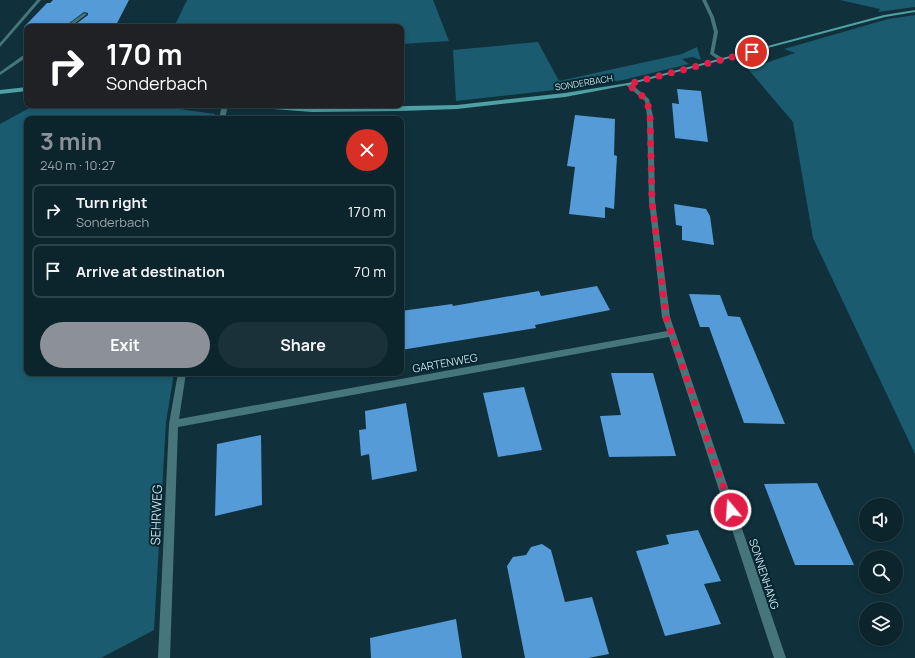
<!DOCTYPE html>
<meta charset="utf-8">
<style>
body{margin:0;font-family:Manrope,sans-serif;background:#1a3139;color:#f1f3f6;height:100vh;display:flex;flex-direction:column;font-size:15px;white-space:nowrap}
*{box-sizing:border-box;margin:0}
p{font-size:13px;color:#9aa5aa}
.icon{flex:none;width:22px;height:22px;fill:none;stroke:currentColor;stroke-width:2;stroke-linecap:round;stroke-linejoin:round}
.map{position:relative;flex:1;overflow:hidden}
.panel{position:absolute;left:24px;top:116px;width:380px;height:260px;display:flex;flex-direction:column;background:#0c252d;border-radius:8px;box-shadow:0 2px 6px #0003,0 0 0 1px #2c4249}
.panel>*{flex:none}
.top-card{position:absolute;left:24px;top:24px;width:380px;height:84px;border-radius:8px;box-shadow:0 2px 6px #0003,0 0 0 1px #2c4249;background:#202124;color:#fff;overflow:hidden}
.controls{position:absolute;left:859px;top:498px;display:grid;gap:8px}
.controls a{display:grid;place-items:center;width:44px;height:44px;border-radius:50%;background:#0c252d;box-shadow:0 2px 6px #0003,0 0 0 1px #2c4249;font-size:20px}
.pin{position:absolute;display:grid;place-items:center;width:34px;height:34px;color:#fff;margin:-17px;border:2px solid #fff;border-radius:50%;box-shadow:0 1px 4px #0007}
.me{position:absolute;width:44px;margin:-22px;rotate:342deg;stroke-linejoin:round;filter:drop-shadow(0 0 3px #0008)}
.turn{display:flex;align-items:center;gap:14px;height:84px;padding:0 16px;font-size:18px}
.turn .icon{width:52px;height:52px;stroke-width:2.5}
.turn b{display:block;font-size:28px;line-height:34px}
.round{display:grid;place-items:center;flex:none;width:42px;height:42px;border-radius:21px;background:#1a3139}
.overview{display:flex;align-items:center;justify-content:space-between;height:68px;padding:0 16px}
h1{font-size:24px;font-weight:700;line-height:30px;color:#8c9099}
.primary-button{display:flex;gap:8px;margin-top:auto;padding:8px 16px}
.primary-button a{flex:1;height:46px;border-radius:24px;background:#8c9099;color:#fff;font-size:16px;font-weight:700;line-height:46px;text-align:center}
.primary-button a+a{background:#1a3139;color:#f1f3f6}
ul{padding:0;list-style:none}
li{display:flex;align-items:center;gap:12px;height:54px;margin:0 8px 6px;padding:0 8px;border:2px solid #2c4249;border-radius:8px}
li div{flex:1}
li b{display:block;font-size:15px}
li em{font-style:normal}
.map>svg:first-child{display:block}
.green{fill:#1b5b6f}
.building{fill:#549bd8}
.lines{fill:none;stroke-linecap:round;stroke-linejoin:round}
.street{fill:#467679;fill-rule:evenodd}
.secondary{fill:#4fa0a4;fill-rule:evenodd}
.route{stroke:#e11d48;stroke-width:7;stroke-dasharray:0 12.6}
.labels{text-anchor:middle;stroke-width:4;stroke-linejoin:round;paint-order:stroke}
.far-street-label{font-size:9px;fill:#cadce3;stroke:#052732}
.street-label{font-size:11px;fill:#cadce3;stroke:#052732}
.near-street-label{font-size:13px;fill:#cadce3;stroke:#052732}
</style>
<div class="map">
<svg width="915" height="658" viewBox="0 0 915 658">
<rect width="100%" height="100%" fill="#10313c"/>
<g class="green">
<path d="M187 0H433L449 41 402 44 401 27H174Z"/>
<path d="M840 0H915V7L878 12 880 9Z"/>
<path d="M915 15V454L813 238 793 122 748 69 795 53 784 49 888 19Z"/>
<path d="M538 42 559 81 682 54 697 47 701 60 693 57 682 59 689 64 623 80 564 89 456 101 453 50Z"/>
<path d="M35 105H150L215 114V119H27V373H174L166 422 154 630 101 658H0V124Z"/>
</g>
<g class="building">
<path d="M53 0H129L115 27H72L88 15V13L84 12 64 27H24L47 3H50Z"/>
<path d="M677 89 701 91 708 142 675 138 672 103 679 104Z"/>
<path d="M575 115 615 119 614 155 617 156 614 209 605 207V218L569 214 575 167 567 166Z"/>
<path d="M674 204 706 209 710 216 714 245 682 240V226L676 225Z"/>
<path d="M597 286 610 310 535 325 536 328 401 350V311L452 304 453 306 539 291 541 296Z"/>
<path d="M689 294 720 295 728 316 740 317 785 424 744 423 709 327H700Z"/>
<path d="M611 373H653L676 456 609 457 600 416 621 415Z"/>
<path d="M524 387 542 450 498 457 483 393Z"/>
<path d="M406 403 417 471 372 480 369 454 361 456 359 430 366 429 365 411Z"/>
<path d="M261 435 262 505 215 516 217 444Z"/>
<path d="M817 483 854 565H795L764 484Z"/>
<path d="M698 530 721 581 704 584 721 624 665 636 636 551 669 544 666 535Z"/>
<path d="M542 544 551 550 565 602 592 597 609 654 588 658H525L507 566 513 557 526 555 531 547Z"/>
<path d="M456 619 462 658H371L370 638Z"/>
</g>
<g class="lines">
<g class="street">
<path d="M37 0H41L0 47V43Z"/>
<path d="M702 0H706L714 17 718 32 714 53 724 59V61H720L710 54 714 32 710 17Z"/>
<path d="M84 13 87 14 70 27H65Z"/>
<path d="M25 54H27V57L0 75V72Z"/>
<path d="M626 83H630L649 99 653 116 655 201 670 317 786 658H774L669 337 178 427 170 658H158L169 424 178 373H186L179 419 667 331 662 317 649 201 647 116 645 101 626 85Z"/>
<path d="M222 105H228L225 119H219Z"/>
</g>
<g class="secondary">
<path d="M915 10V12L885 17 628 85 565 97 457 109 400 111 312 112 247 107 244 105H267L312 108 457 105 565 93 628 83 884 15Z"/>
<path d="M27 87V91L0 94V90Z"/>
</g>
</g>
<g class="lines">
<path class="route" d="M731 510 666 317 652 201 650 116 647 100 628 84 752 52"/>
</g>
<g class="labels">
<g class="far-street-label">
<text transform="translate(584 83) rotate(-9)" y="3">SONDERBACH</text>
</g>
<g class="street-label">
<text transform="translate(445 363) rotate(-10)" y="4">GARTENWEG</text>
<text transform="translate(764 574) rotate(72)" y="4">SONNENHANG</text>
</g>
<g class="near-street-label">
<text transform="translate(156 515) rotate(-88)" y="5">SEHRWEG</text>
</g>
</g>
</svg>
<div class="controls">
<a><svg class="icon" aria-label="sound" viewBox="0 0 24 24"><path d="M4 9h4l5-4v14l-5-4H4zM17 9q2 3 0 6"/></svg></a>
<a><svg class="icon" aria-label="search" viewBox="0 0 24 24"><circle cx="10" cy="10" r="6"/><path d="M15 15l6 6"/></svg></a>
<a><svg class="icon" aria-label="layers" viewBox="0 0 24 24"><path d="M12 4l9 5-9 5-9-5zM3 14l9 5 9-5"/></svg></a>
</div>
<div class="pin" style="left:752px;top:52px;background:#d93025"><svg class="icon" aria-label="arrive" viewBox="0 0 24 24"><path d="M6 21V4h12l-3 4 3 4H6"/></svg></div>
<svg class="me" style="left:731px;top:510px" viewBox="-20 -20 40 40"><circle r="17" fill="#e11d48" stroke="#fff" stroke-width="3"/><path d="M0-11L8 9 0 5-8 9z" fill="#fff"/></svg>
<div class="top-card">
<div class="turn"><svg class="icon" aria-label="right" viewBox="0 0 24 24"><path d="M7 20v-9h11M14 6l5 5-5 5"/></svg><div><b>170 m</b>Sonderbach</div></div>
</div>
<section class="panel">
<div class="overview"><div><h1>3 min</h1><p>240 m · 10:27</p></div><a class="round" style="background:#d93025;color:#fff"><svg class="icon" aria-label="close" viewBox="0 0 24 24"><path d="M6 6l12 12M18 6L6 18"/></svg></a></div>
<ul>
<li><svg class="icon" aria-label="right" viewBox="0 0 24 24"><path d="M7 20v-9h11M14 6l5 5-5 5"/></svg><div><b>Turn right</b><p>Sonderbach</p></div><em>170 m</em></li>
<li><svg class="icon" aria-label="arrive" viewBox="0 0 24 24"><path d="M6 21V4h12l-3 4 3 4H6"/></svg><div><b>Arrive at destination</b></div><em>70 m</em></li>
</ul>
<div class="primary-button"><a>Exit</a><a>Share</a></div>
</section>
</div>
